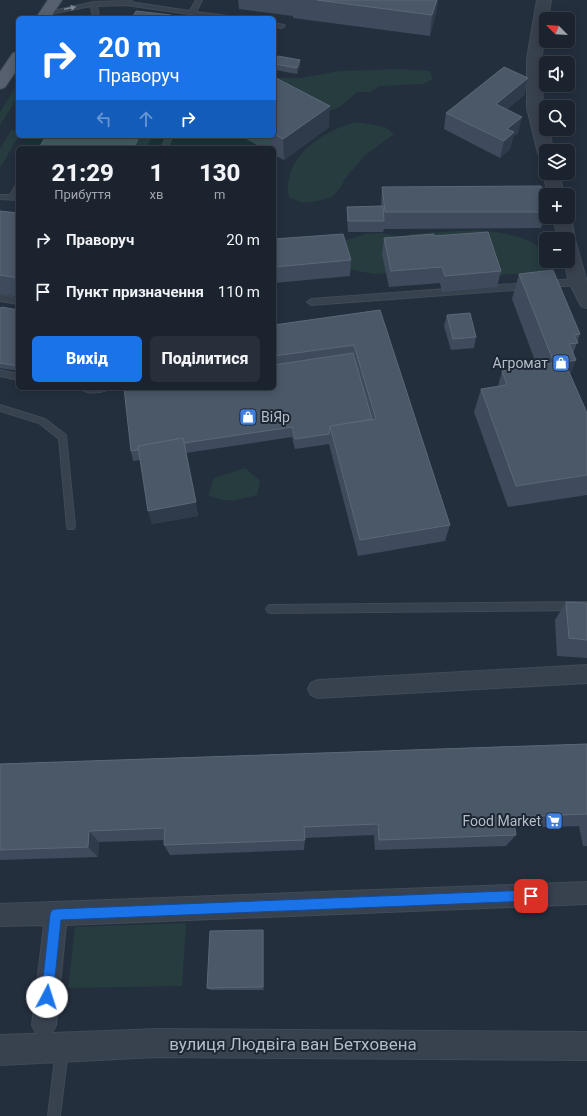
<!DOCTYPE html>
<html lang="uk">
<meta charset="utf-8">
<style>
body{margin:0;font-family:Roboto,sans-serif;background:#282f3a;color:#f1f3f6;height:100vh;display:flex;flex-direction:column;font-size:15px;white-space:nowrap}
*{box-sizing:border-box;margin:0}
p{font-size:13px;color:#a0a4aa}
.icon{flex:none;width:22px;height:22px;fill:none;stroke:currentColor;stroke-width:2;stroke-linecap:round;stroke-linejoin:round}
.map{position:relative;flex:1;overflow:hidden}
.sheet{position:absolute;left:16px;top:146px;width:260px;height:244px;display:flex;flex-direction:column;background:#1b232e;border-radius:6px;box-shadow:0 2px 10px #0003,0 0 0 1px #39404a}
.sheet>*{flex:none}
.guide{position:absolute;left:16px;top:16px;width:260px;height:122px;border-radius:6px;box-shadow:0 2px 10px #0003,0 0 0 1px #39404a;background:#1a73e8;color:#fff;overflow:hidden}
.needle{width:26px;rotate:294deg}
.controls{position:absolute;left:539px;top:12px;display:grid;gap:8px}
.controls a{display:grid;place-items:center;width:36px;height:36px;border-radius:6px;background:#1b232e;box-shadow:0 2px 10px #0003,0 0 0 1px #39404a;font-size:20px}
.pin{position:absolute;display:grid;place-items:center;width:34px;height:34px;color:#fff;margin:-17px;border-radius:8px;box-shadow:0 2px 6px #0006}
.me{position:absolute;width:44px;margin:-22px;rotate:5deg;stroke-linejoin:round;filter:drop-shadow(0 0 3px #0008)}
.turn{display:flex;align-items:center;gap:14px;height:84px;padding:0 16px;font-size:18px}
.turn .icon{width:52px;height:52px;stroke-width:2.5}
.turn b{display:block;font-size:28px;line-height:34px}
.lanes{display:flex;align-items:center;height:38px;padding:0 16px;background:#0003;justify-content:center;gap:20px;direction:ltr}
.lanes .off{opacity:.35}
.eta{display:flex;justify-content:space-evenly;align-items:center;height:68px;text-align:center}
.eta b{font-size:24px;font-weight:800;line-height:28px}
.button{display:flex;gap:8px;margin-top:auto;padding:8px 16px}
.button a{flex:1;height:46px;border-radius:6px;background:#1a73e8;color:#fff;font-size:16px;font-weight:800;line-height:46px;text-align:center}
.button a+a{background:#282f3a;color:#f1f3f6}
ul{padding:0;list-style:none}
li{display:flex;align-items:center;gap:12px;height:52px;padding:0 16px}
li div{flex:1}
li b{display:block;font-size:15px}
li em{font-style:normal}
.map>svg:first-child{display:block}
.green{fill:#263c3f}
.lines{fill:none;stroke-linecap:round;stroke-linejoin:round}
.service-casing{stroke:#414a57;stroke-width:2}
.minor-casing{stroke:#414a57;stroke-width:2}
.tertiary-casing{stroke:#414a57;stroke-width:2}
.primary-casing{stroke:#414a57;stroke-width:2}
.service{fill:#38414e;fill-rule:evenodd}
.minor{fill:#38414e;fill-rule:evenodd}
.tertiary{fill:#38414e;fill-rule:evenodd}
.primary{fill:#56606e;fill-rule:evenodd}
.wall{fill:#3f4b5c}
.shaded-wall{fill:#2f3b4b}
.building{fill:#4b5868;stroke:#5c6777}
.oneway{fill:#7c8592}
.route{fill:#1a73e8;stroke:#114b97}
.labels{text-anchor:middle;stroke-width:4;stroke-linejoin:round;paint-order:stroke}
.poi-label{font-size:14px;fill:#b4bcc9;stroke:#1d2633;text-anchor:end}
.near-street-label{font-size:17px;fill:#b4bcc9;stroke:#1d2633}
</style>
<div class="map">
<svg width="587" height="1116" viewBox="0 0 587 1116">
<rect width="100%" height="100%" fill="#242f3e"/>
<g class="green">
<path d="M398 69 430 71 433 79 423 84 380 86 370 92H357L341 106 319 116 274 78H301L339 71Z"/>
<path d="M18 83V97L0 125V112Z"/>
<path d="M357 122 385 127 394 134 365 155 345 179 340 188 332 197 318 201 303 203 289 197C282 157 323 130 357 122Z"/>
<path d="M11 130 18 131 19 136 0 168V149Z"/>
<path d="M478 230C498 232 535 236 545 255 546 257 548 264 549 266L542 276 510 274 495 276 429 245 408 234Z"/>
<path d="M381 233 396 236 407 244 390 273 374 274 343 268 338 243 365 234Z"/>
<path d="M245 468 260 481 257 495C236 500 230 504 208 495L214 478Z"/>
<path d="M186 923 182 986 68 988 75 927Z"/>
</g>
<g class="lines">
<defs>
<g id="service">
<path d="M126 0H132L130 2 190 11 196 0H202L196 12 228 16 231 18H216L126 5 97 6 99 18H93L91 6 46 15 43 13 94 2 124 1Z"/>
<path d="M274 23 284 25 285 26 282 28 274 27Z"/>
<path d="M167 136H173L167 148H161Z"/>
<path d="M16 185H18V193L16 196H18V200L0 199V195H10Z"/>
<path d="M578 279 582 282 578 285 548 287 544 284 548 281Z"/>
<path d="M527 283 531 286 527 289 311 305 307 302 311 299Z"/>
<path d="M0 295 18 298V304L0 301Z"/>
<path d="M0 370 18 374V380L0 376Z"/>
<path d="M81 388H108L107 390C99 393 87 395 81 388Z"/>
<path d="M0 405 45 419 66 435 75 526 74 529H68L67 526 59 439 39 423 0 411Z"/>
<path d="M587 602V610L271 613 268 612 266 609 268 606 271 605Z"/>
<path d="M62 1044 66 1046 68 1050 60 1116H48L56 1050 58 1046Z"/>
</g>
<g id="minor">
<path d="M587 665V683L318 698 311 695 308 689 311 683 318 680Z"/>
<path d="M587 882V904L66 925 56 1025 52 1033 44 1037 36 1033 32 1025 44 925 0 926V904Z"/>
</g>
<g id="tertiary">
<path d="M537 0H551L548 19H546V31L541 59 543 108 546 121V129H548L554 151H546V158L540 157 538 153 527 108V59Z"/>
<path d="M546 169V173H559L564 195H548L543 173Z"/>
<path d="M568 213 571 217 575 240 587 282V308L581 306 569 282 564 261H568V239H558L553 217H568Z"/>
<path d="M158 1029 587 1032V1060L158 1057 0 1065V1035Z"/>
</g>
<g id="primary">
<path d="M48 0H62L50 18H36Z"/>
<path d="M18 52V68L5 87 0 89V72L13 53Z"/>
</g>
</defs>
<use href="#service" class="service-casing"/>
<use href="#minor" class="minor-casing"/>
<use href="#tertiary" class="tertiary-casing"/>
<use href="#primary" class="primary-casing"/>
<use href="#service" class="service"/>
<use href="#minor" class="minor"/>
<use href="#tertiary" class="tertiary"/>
<use href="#primary" class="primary"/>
</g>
<g class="wall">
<path d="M238 0H438L436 13 430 36 293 18V16L239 9Z"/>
<path d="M275 64 300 66 297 74 275 70Z"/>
<path d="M274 77 329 127 284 160 274 155V148H262L241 136H274Z"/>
<path d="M528 78 524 95 507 109 518 133 513 137 510 149 500 158 444 129 446 113Z"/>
<path d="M382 187 546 212 541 228 384 229 383 232H348L347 218V207L381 206Z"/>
<path d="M0 211 18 213V297L0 294Z"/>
<path d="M434 236 501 271 497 287 442 292 440 283 389 287 382 254 384 238Z"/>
<path d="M274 239 351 260 350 276 274 283Z"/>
<path d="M519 274 580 334 573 354 576 360 570 374 587 413V495L508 507 474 412 481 389 498 386 502 371 537 366 512 299Z"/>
<path d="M0 308 18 310V371L0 368Z"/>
<path d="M380 310 450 525 445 541 358 556 329 444 295 449 292 437 186 453 198 516 152 524 140 460 133 461 131 451 274 388V325Z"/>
<path d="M447 315 476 337 474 348 451 350 444 326Z"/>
<path d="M566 602 587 603V658L557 656 555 620Z"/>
<path d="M587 744V846H583L579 826 514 828 516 835 506 846 375 850 374 835 305 838 304 850 170 855 164 845V840L99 842 98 857 0 860V764Z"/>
<path d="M263 930 264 934V990H210L207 988Z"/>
</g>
<g class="shaded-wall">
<path d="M437 0H438L436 13 430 36 432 15Z"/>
<path d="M300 60V66L297 74V68Z"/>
<path d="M528 78 524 95 492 121 496 104Z"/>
<path d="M330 106 329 127 284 160 283 139Z"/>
<path d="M522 117 518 133 513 137 510 149 500 158 507 129Z"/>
<path d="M139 136H152L146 148H134Z"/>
<path d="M576 360 566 384 560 363Z"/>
<path d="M196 502 198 516 152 524 148 511Z"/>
<path d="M89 831 99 842 98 857 88 847Z"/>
<path d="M263 930 264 934V990L263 987Z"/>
</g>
<g class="building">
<path d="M317 0H437L432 15Z"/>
<path d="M136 11 171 15 169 18H132Z"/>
<path d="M278 56 300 60 297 68 275 64Z"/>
<path d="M504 67 528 78 496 104 522 117 507 129 514 132 504 141 446 113Z"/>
<path d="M274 77 330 106 283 139 274 134Z"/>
<path d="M46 136H139L134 148H39Z"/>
<path d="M541 186 546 212H385L382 187Z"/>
<path d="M383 206 384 221H348L347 207Z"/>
<path d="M0 211 18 213V278L0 275Z"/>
<path d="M488 232 501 271 445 276 442 267 391 271 384 238 434 234V236Z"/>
<path d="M343 234 351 260 274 267V239Z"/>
<path d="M553 270 580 334 574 335 578 343 569 344 576 360 560 363H565L587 413V475L516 486 481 389 507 385 502 371 554 363 519 274Z"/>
<path d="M2 307 18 310V366L0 363V308Z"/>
<path d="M380 310 450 525 360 540 330 426 376 419 354 345 274 356V325Z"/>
<path d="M470 313 476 337 453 339 447 315Z"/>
<path d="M353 353 372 419 330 426 329 434 295 439 292 427 184 443 183 438 138 446V450L131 451 124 388H274V365Z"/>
<path d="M183 438 196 502 148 511 138 446Z"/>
<path d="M566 602 587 603V640L569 638Z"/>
<path d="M587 744V814L513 817 516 835 379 840 378 824 304 827 305 840 164 845 165 828 89 831 88 847 0 850V764Z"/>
<path d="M263 930V987L207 988 210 931Z"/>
</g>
<defs><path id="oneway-solid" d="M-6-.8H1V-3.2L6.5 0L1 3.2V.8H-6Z"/></defs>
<use class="oneway" href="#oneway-solid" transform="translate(70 8) rotate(-12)"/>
<path class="route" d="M531 890 535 892 537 896 535 900 531 901 61 920 53 997 51 1001 47 1003 43 1001 41 997 50 914 52 910 56 909Z"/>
<defs>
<symbol id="shop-square" viewBox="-11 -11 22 22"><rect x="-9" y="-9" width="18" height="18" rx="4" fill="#3f7fe0" stroke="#1d2633"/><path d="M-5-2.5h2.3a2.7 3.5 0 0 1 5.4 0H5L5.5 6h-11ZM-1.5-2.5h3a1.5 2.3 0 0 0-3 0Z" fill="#fff"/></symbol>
<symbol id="supermarket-square" viewBox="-11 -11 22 22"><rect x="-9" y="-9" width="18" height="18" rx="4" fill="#3f7fe0" stroke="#1d2633"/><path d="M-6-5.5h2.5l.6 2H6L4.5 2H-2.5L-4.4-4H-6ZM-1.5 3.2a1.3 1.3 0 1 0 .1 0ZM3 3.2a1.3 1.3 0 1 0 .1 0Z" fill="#fff"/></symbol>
</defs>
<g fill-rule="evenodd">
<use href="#shop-square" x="551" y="353" width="20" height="20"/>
<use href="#shop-square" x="238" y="407" width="20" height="20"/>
<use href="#supermarket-square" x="544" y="811" width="20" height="20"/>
</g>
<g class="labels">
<g class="poi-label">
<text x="548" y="368">Агромат</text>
<text x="261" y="422" text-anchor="start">ВіЯр</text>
<text x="541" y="826">Food Market</text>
</g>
<g class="near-street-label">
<text x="293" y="1050">вулиця Людвіга ван Бетховена</text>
</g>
</g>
</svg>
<div class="controls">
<a><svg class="needle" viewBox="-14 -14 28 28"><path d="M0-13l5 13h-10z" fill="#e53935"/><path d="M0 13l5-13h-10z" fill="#a0a4aa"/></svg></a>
<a><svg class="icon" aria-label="sound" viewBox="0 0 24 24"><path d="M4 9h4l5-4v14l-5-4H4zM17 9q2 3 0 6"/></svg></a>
<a><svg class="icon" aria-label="search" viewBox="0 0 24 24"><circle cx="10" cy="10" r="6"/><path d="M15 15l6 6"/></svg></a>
<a><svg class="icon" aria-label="layers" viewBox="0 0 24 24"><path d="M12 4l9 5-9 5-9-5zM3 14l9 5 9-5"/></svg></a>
<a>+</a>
<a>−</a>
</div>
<div class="pin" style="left:531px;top:896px;background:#d93025"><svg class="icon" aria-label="arrive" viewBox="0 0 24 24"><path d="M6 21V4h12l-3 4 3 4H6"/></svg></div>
<svg class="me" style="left:47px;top:997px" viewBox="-20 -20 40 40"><circle r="19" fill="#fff"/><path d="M0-13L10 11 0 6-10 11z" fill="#1a73e8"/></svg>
<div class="guide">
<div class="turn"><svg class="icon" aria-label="right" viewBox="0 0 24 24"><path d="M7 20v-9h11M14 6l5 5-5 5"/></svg><div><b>20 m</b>Праворуч</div></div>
<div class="lanes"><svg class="icon off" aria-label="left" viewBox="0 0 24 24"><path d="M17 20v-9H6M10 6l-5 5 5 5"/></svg><svg class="icon off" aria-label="ahead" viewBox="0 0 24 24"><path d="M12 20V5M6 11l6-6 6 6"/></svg><svg class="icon" aria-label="right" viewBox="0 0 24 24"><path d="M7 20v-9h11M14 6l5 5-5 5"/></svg></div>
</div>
<section class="sheet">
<div class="eta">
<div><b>21:29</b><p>Прибуття</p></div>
<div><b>1</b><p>хв</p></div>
<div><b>130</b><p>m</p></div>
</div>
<ul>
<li><svg class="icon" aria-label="right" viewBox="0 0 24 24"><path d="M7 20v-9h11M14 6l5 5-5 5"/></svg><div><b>Праворуч</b></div><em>20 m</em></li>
<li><svg class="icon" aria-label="arrive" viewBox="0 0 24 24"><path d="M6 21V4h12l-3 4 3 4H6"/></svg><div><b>Пункт призначення</b></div><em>110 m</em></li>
</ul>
<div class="button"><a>Вихід</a><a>Поділитися</a></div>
</section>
</div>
